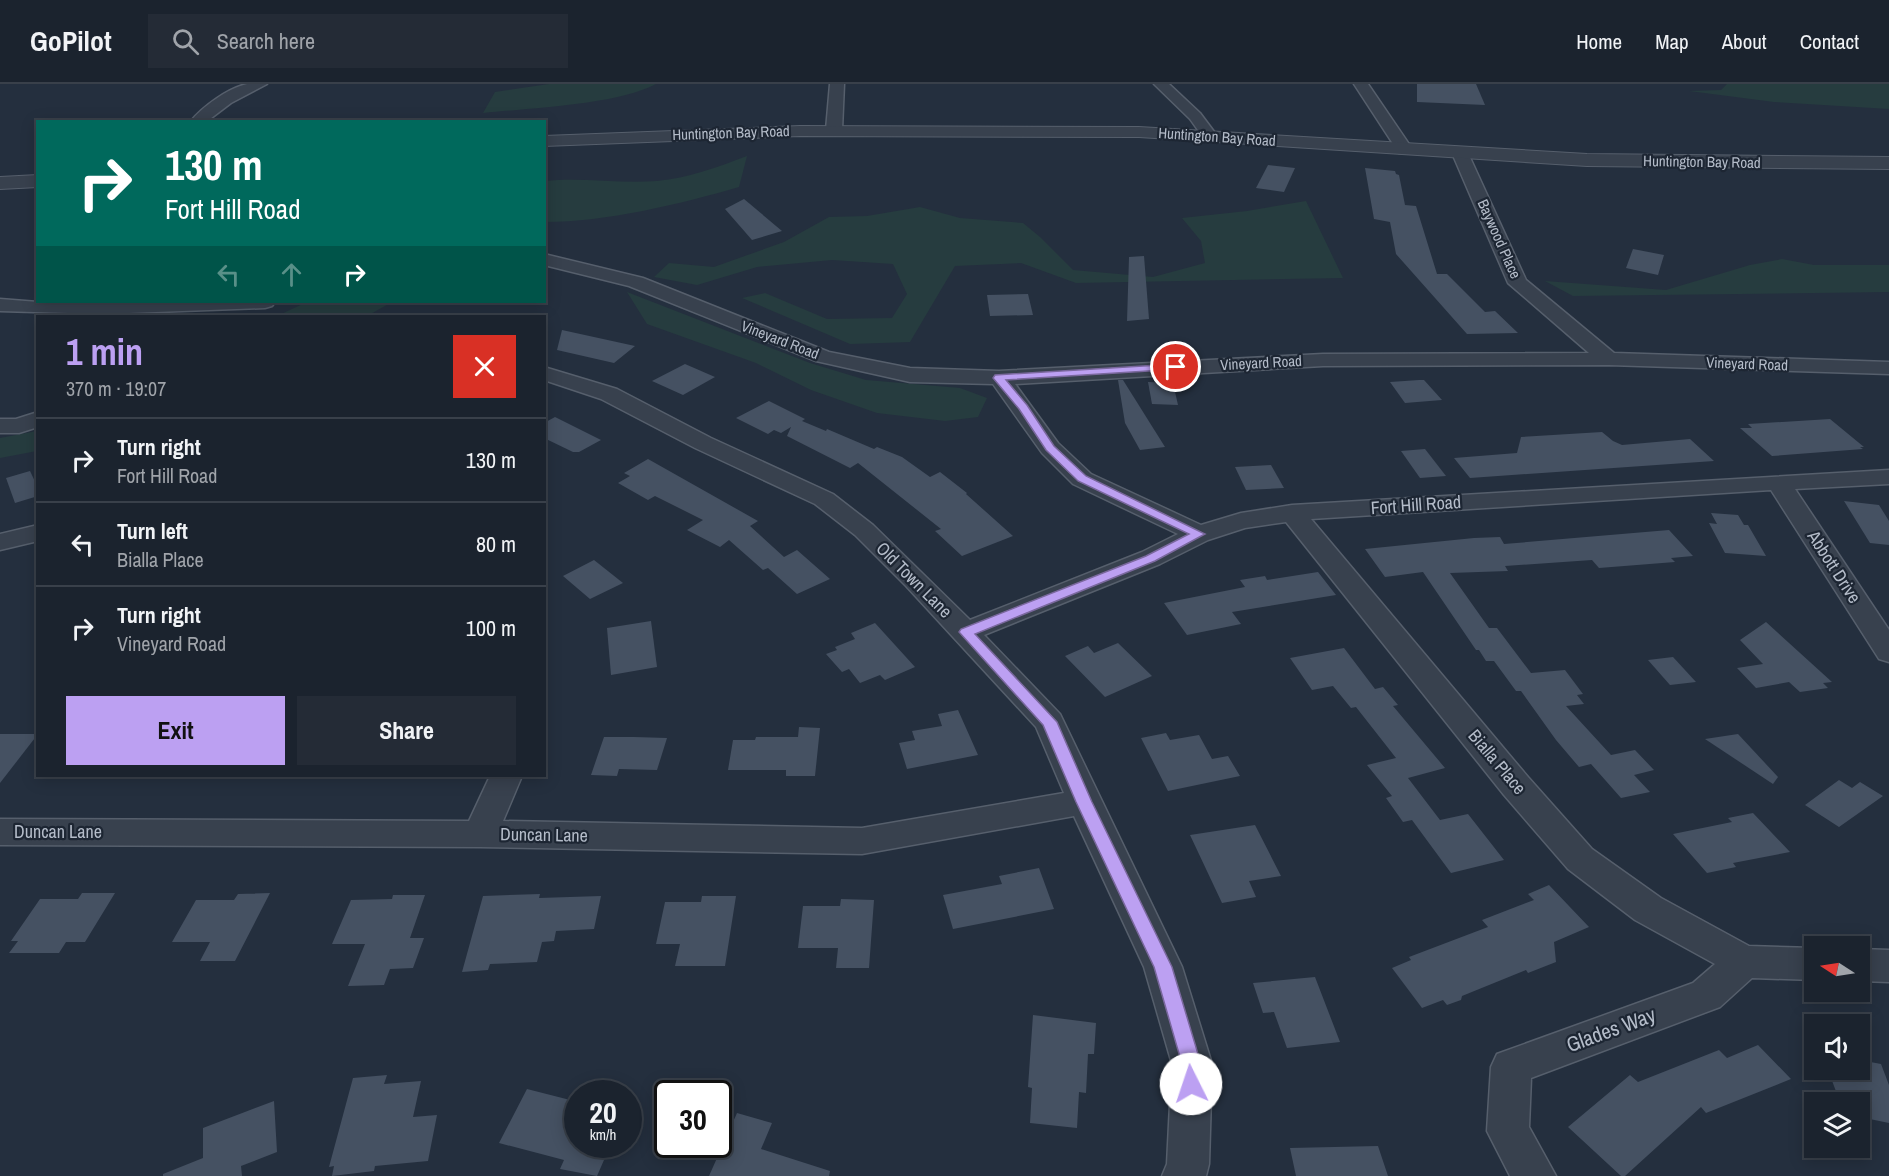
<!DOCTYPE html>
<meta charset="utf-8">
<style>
body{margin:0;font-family:"Archivo Narrow",sans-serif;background:#242b36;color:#f1f3f6;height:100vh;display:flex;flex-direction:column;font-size:22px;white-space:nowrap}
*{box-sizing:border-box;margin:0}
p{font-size:20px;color:#a0a4aa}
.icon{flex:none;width:33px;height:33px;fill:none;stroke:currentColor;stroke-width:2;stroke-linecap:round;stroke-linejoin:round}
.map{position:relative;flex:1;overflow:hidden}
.side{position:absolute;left:36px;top:231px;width:510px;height:462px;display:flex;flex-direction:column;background:#1b232e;border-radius:0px;box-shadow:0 3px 15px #0003,0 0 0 2px #39404a}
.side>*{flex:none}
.banner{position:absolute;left:36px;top:36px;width:510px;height:183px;border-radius:0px;box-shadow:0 3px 15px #0003,0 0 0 2px #39404a;background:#00695c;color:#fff;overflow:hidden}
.needle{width:39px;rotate:282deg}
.tools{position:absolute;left:1804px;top:852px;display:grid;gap:12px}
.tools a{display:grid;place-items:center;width:66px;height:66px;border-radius:0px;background:#1b232e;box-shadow:0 3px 15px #0003,0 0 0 2px #39404a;font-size:30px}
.speed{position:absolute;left:564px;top:996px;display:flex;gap:12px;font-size:30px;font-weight:700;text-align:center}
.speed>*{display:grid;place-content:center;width:78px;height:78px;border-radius:50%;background:#1b232e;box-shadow:0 3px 15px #0003,0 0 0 2px #39404a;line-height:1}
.speed small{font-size:15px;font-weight:400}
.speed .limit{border:3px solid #111;border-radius:9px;background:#fff;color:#111}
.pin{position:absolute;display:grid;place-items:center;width:51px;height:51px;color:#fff;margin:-26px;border:3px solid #fff;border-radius:50%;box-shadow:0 2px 6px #0007}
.me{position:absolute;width:66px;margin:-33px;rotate:356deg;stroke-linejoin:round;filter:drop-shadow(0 0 4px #0008)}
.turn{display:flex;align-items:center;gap:21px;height:126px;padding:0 30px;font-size:27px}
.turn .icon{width:78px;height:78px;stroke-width:2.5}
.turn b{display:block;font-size:42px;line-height:51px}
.lanes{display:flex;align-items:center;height:57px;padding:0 30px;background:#0003;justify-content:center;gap:30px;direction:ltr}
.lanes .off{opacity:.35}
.round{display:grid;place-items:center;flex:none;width:63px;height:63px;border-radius:0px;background:#242b36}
.overview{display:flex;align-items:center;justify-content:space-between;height:102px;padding:0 30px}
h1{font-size:36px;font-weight:800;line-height:45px;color:#bca0f2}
.action{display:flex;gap:12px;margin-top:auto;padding:12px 30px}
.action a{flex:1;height:69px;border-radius:0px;background:#bca0f2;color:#111;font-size:24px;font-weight:800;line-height:69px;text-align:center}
.action a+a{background:#242b36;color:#f1f3f6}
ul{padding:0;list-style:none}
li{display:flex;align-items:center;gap:18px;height:84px;padding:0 30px;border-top:2px solid #39404a}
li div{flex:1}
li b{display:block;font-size:22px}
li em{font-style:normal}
header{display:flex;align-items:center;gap:36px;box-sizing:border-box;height:84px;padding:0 30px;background:#1b232e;border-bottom:2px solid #39404a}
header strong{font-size:28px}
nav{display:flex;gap:33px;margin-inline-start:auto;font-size:21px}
.search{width:420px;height:54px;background:#242b36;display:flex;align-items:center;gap:15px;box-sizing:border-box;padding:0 21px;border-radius:0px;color:#a0a4aa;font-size:22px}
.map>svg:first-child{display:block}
.green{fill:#263c3f}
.building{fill:#455162}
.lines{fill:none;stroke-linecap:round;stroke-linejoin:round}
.minor-casing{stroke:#565f6c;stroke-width:3}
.tertiary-casing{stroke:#565f6c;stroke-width:2}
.minor{fill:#38414e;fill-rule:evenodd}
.tertiary{fill:#38414e;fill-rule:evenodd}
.route{fill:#bca0f2;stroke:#7a689d;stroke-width:1.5}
.labels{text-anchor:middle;stroke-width:4.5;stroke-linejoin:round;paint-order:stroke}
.far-street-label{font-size:15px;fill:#b4bcc9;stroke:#1d2633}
.street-label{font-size:18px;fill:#b4bcc9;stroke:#1d2633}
.near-street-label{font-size:21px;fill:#b4bcc9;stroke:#1d2633}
</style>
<header>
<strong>GoPilot</strong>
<div class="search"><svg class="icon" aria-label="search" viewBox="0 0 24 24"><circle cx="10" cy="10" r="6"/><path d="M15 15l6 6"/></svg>Search here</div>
<nav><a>Home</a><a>Map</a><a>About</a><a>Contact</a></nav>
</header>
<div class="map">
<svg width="1889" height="1092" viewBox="0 0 1889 1092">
<rect width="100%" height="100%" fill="#242f3e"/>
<g class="green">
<path d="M549 0H656C616 21 530 24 483 29L495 8Z"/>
<path d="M1727 0H1889V25L1774 18 1689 7 1721 6Z"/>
<path d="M747 72 739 103C680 120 606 138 545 138V97C582 93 619 100 657 97 688 94 718 83 747 72Z"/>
<path d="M1306 117 1343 194 1076 199 1021 179 955 182 910 258 850 260 742 214 765 209 827 235 892 234 907 210 893 180 832 176 757 183 697 201 654 193 669 179 714 183 784 158 829 133 867 132 920 123 960 134 1023 139 1040 153 1073 186 1153 193 1205 179 1201 157 1182 134 1247 127Z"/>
<path d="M1782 175 1814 181H1889V208L1573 212 1545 197 1666 206 1750 181Z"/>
<path d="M627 208 810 279 866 296 960 304 987 314 978 333 945 337 877 329 811 306 756 279 647 240Z"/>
<path d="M307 218H392L367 232H277Z"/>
<path d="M37 347V367L0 374V354Z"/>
</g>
<g class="building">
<path d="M1417 0H1476L1485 21 1417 18Z"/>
<path d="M1268 81 1295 84 1284 108 1256 104Z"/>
<path d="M1365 84 1395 87 1396 90 1399 91 1405 121 1416 122 1437 190H1447L1485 228 1495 227 1518 249 1467 250 1396 170 1390 138 1374 135Z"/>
<path d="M744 115 782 147 752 156 725 125Z"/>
<path d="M1633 165 1664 171 1658 191 1626 184Z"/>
<path d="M1144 172 1149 235 1127 237 1129 173Z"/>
<path d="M1028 210 1033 231 990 232 987 211Z"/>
<path d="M562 246 635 262 614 279 557 266Z"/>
<path d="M685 280 715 293 683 311 652 297Z"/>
<path d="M1118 296H1123L1165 363 1140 366 1125 339Z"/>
<path d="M1419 296H1424L1442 316 1405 319 1390 298Z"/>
<path d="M1148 298 1173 299 1178 321 1152 320Z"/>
<path d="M769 317 805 335 802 337 826 347 827 345 874 365 877 363 902 373 930 393 940 388 967 409 966 410 1013 452 962 472 935 447 941 445 858 379 850 384 787 352 791 343 781 349 774 346 768 350 736 334Z"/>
<path d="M555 333 601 356 579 368H573L544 354V339Z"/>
<path d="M1830 335 1864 363H1860L1863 365 1772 372 1740 344H1752L1748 340Z"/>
<path d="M1602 348 1613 357 1622 361 1690 355 1714 377 1470 394 1454 374 1517 369 1521 353Z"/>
<path d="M1425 365 1446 392 1420 394 1401 367Z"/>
<path d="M648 375 758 437 750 442 784 473 797 466 830 495 797 510 768 484 763 486 729 456 720 463 687 446 703 436 655 412 648 416 618 399 630 392 624 389Z"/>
<path d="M1271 381 1284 404 1246 406 1235 383Z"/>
<path d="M30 387 38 404V412L15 419 6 394Z"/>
<path d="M1844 417 1879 421 1889 437V461L1870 459Z"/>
<path d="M1711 429 1738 431 1744 441H1748L1766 472 1725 469 1709 439 1717 440Z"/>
<path d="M1669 446 1693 472 1671 474 1675 478 1599 484 1592 476 1505 482 1508 487 1450 489 1489 544H1497L1531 589 1565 586 1583 610 1577 611 1584 620 1566 622 1611 671 1635 666 1654 686 1634 691 1650 708 1621 714 1591 680 1579 683 1556 656 1521 607H1516L1494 577H1486L1479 566H1476L1423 488 1385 493 1365 465 1474 454 1500 453 1504 460Z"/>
<path d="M594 476 623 499 590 515 563 492Z"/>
<path d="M1318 488 1336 511 1232 528 1241 540 1187 551 1164 519 1245 503 1240 496 1265 492 1267 496Z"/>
<path d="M651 537 657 583 611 591 607 544Z"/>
<path d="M1766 538 1832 598 1823 599 1828 604 1800 608 1789 598 1756 604 1737 584 1763 580 1740 556Z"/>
<path d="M875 539 915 583 885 596 880 591 860 599 849 585 842 588 826 570 837 566 835 563 855 555 851 549Z"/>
<path d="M1118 559 1152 592 1105 613 1065 572 1088 562 1094 569Z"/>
<path d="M1344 564 1375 605 1383 603 1398 621 1393 622 1445 684 1408 694 1440 736 1468 730 1504 776 1451 789 1412 736 1403 738 1386 714 1392 712 1367 681 1396 674 1356 623 1351 624 1333 602 1312 606 1290 574Z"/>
<path d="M1673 573 1696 598 1670 601 1648 576Z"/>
<path d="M958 626 978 671 907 685 899 659 915 656 912 647 942 642 938 630Z"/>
<path d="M799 643 820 644 815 692H786V686H728L733 656H755L756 653H798Z"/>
<path d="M1166 649 1170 656 1199 651 1212 675 1228 672 1240 692 1168 707 1141 654Z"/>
<path d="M0 650H38L0 699Z"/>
<path d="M1738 650 1778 693 1773 700 1705 655Z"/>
<path d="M604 653H634L667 654 657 686 619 685 617 692 591 691Z"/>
<path d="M1839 696 1852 704 1860 698 1883 712 1839 743 1805 721Z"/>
<path d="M1753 729 1790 768 1733 779 1736 783 1707 789 1673 750 1732 738 1728 734Z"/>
<path d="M1255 741 1281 792 1249 797 1256 813 1222 819 1190 751Z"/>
<path d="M1039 784 1054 825 953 845 943 811 1002 800 999 792Z"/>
<path d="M1549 801 1589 843 1554 858 1556 878 1528 889 1526 886 1462 912 1461 916 1447 921 1443 916 1422 924 1392 884 1411 876 1409 873 1488 843 1482 836 1534 816 1528 810Z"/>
<path d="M82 809H115L85 858H66L59 869H9L18 857H11L40 815H78Z"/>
<path d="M270 809 235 877H200L210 858H172L196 816H234L238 810Z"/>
<path d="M540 810 539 814 601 812 594 845 556 847 554 857 542 858 537 878 490 880 488 886 462 888 483 812Z"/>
<path d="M393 811H425L410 854H424L413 884 390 885 384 901 348 902 365 860H332L351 816 392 815Z"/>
<path d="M702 812H736L725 882H675L680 860H656L665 818H701Z"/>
<path d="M841 815 874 816 869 884H836L838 864H798L803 822H840Z"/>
<path d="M1315 893 1340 958 1287 964 1274 928 1263 929 1253 899Z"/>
<path d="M1033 931 1096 939 1094 970H1088L1086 1009 1079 1008 1077 1044 1030 1039 1032 1004 1028 1003Z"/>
<path d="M1758 961 1791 995 1706 1029 1701 1023 1625 1092H1621L1568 1043 1630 991 1638 998 1719 966 1727 974Z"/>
<path d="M1860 976 1881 980 1889 1001V1039L1860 1033V1018H1840L1828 986H1860Z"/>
<path d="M387 991 384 1000 421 997 413 1033 437 1031 428 1077 375 1082 374 1087 332 1092 334 1082 329 1083 353 994Z"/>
<path d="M527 1005 578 1018V1060H611L597 1092 560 1085 564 1076 499 1059Z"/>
<path d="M274 1017 277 1068 241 1082 242 1092H163V1090L203 1074V1044Z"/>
<path d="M737 1029 772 1039 761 1065 830 1087 829 1092H709Z"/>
<path d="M1378 1062 1388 1092H1296L1290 1064Z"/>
</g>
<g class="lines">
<defs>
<g id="minor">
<path d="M267 0 231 19 206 38H190C202 23 228 4 247 0 253 0 261 0 267 0Z"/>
<path d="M830 0H844L842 46 834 51 826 46Z"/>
<path d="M1154 0H1169L1200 29 1218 53 1215 56H1205L1190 35Z"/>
<path d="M1354 0H1368L1413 66 1411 69H1399Z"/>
<path d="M1460 64 1468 69 1526 196 1614 269 1889 278V290L1609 281 1323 282 1015 300 1058 359 1091 390 1201 441 1241 429 1292 421 1889 386V400L1795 405 1889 546V578L1879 575 1771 406 1311 435 1528 693 1592 765 1661 814 1749 862 1815 864V896L1752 894 1720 923 1531 994 1529 1043 1556 1092H1510L1487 1047 1491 983 1497 970 1693 899 1715 880 1635 836 1568 785 1504 711 1286 438 1245 444 1208 456 1160 480 984 551 1060 630 1182 883 1212 980 1209 1080 1206 1092H1162L1167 1080 1172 980 1144 883 1074 732 862 770 480 763 0 761V735L469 737 490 692H522L503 737 862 744 1064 709 1036 643 906 502 855 451 815 420 695 364 601 315 544 296V283L617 305 711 354 833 410 873 441 970 536 1142 468 1178 450 1073 400 1042 369 993 300 910 298 816 277 629 202 544 181V170L643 194 829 268 910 284 999 287 1323 270 1589 269 1508 199 1452 69Z"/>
<path d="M0 215 38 218H275L272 222 265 224 102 230 0 227Z"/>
<path d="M38 328V343L19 349H0V335H16Z"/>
<path d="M38 441V457L0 466V450Z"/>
<path d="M1860 865 1889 866V898L1860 897Z"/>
</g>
<g id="tertiary">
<path d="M800 42 1139 43 1587 70 1889 73V85L1587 82 1139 53 800 52 544 62V52Z"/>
<path d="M38 91V103L0 105V93Z"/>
</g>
</defs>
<use href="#minor" class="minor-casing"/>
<use href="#tertiary" class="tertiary-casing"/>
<use href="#minor" class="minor"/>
<use href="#tertiary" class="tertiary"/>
</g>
<path class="route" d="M1176 280 1180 281V285L1006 296 1027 321 1054 362 1086 392 1205 450 1155 477 975 550 1057 638 1092 718 1172 883 1201 980V1000L1198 1006 1191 1009 1184 1006 1181 1000 1182 980 1154 883 1076 718 1043 641 959 548 961 545 1146 472 1189 450 1078 397 1046 366 1019 325 993 294 995 291Z"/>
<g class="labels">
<g class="far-street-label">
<text transform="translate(731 49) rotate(-2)" y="5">Huntington Bay Road</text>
<text transform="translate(1217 53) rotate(4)" y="5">Huntington Bay Road</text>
<text transform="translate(1702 78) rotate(1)" y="5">Huntington Bay Road</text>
<text transform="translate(1499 155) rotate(66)" y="5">Baywood Place</text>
<text transform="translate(780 256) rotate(21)" y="5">Vineyard Road</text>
<text transform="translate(1261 279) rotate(-3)" y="5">Vineyard Road</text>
<text transform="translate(1747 280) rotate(2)" y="5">Vineyard Road</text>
</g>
<g class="street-label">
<text transform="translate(1416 421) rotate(-4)" y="6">Fort Hill Road</text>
<text transform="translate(1834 483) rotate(57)" y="6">Abbott Drive</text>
<text transform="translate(914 496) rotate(45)" y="6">Old Town Lane</text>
<text transform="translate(1497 678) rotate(50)" y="6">Bialla Place</text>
<text x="58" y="754">Duncan Lane</text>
<text transform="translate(544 751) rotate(1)" y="6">Duncan Lane</text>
</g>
<g class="near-street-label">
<text transform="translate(1611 946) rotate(-20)" y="7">Glades Way</text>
</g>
</g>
</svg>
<div class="tools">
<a><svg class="needle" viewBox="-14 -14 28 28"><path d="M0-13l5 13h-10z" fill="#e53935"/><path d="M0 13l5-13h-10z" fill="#a0a4aa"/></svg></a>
<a><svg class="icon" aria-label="sound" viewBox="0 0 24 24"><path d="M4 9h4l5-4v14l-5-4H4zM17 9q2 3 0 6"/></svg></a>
<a><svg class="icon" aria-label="layers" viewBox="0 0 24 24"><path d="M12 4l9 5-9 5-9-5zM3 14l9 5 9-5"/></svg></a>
</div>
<div class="speed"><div>20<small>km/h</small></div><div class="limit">30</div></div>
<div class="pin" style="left:1176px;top:283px;background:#d93025"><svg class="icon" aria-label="arrive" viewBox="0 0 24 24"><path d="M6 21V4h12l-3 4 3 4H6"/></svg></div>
<svg class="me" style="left:1191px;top:1000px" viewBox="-20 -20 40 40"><circle r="19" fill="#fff"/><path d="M0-13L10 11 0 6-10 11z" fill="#bca0f2"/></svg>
<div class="banner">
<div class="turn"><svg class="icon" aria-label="right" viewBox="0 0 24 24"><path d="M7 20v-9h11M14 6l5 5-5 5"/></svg><div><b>130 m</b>Fort Hill Road</div></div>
<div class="lanes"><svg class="icon off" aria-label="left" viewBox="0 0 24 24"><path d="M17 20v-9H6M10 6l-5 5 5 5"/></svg><svg class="icon off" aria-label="ahead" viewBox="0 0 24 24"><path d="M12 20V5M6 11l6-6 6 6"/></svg><svg class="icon" aria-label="right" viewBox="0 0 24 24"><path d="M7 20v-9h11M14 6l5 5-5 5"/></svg></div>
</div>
<section class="side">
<div class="overview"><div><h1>1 min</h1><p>370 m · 19:07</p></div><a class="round" style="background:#d93025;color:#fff"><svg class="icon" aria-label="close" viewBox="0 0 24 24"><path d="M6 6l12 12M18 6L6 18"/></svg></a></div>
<ul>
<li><svg class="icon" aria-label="right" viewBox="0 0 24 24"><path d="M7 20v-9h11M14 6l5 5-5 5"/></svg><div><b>Turn right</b><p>Fort Hill Road</p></div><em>130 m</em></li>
<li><svg class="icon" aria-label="left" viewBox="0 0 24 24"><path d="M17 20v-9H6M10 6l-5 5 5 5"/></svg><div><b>Turn left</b><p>Bialla Place</p></div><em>80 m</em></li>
<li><svg class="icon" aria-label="right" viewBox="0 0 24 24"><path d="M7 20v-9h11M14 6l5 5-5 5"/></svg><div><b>Turn right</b><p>Vineyard Road</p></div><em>100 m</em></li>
</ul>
<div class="action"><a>Exit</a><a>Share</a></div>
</section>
</div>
